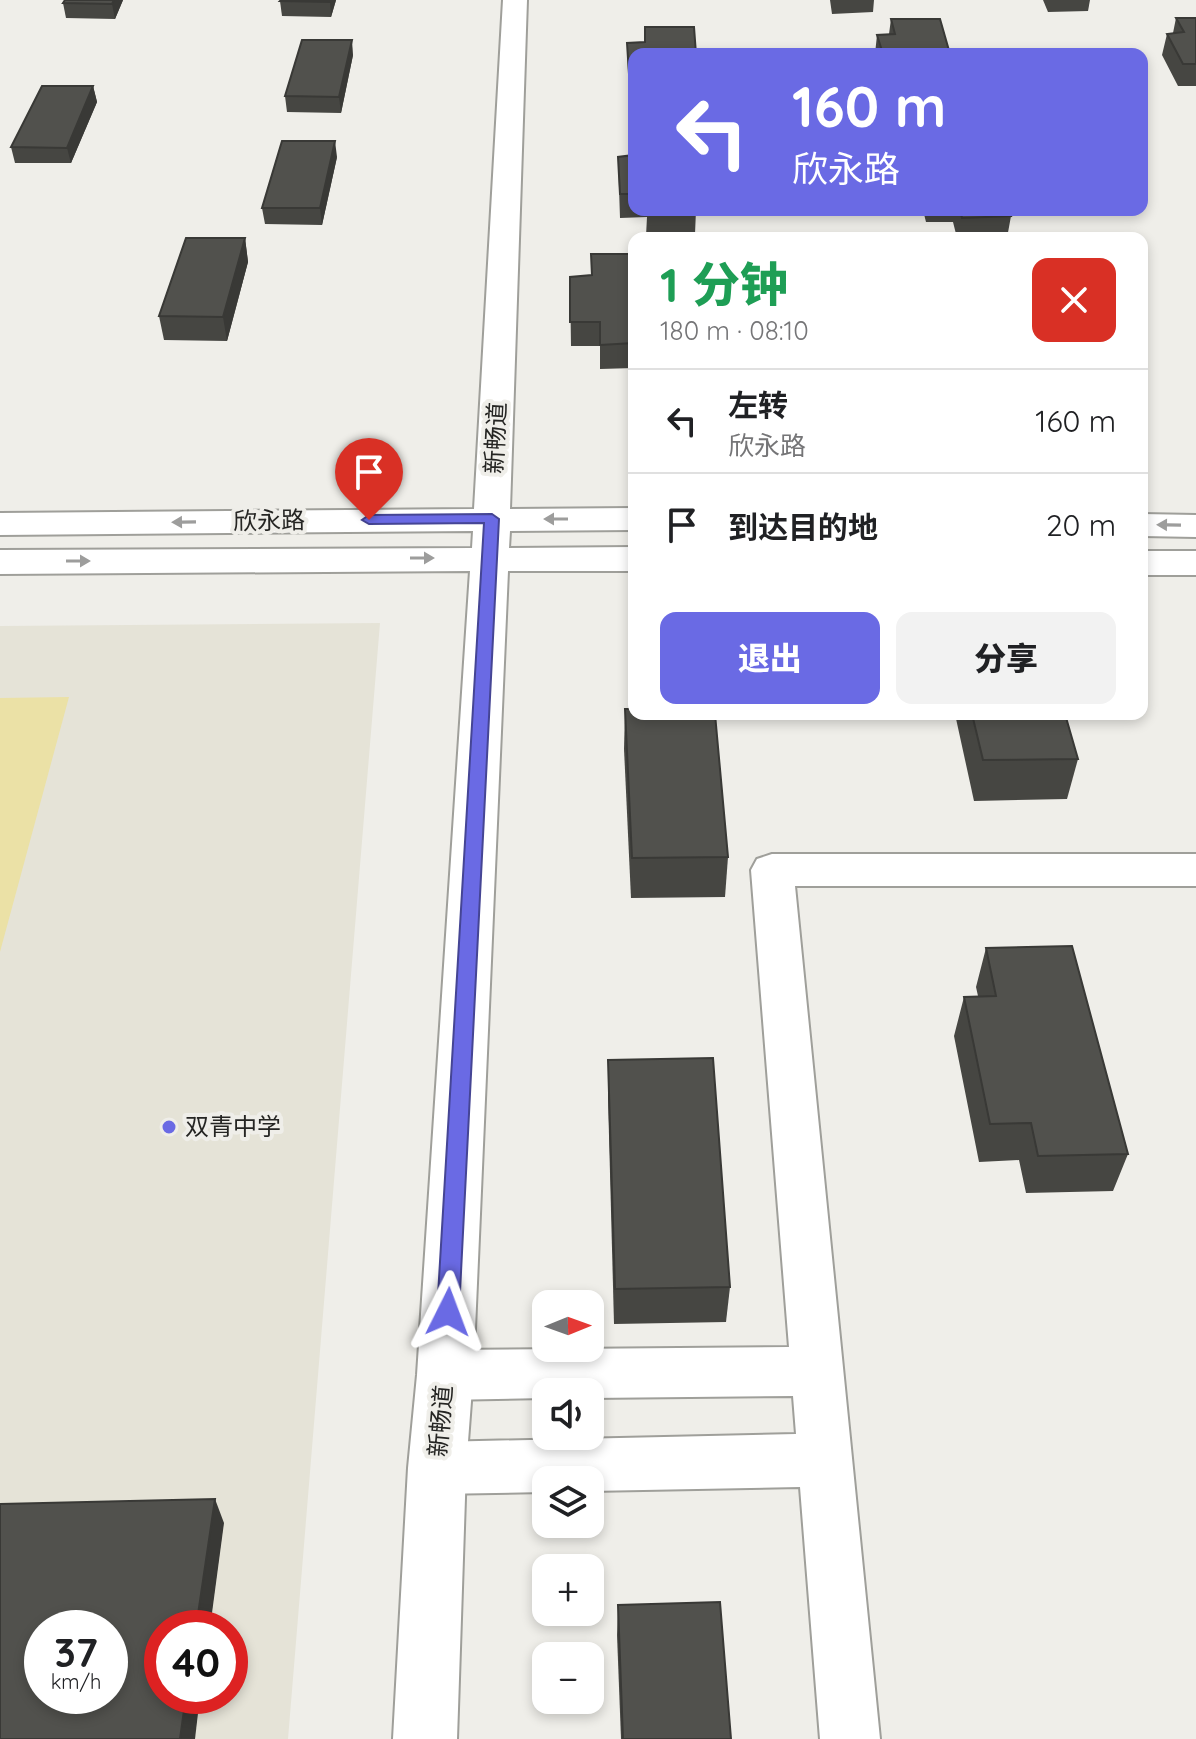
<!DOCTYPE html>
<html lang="zh">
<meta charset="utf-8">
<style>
body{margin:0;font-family:Quicksand,"Noto Sans SC",sans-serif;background:#f2f2f2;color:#202124;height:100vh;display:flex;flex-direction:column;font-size:30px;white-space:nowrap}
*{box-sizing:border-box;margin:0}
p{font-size:26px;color:#757577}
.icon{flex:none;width:44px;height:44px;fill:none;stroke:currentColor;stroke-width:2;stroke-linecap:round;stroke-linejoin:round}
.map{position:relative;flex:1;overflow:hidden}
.sheet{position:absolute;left:628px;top:232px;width:520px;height:488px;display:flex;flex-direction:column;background:#fff;border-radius:16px;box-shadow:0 4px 12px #0003}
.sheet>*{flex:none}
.guide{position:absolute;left:628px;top:48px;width:520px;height:168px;border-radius:16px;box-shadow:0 4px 12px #0003;background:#6a6ae4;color:#fff;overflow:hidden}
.needle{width:52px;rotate:89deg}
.controls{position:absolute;left:532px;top:1290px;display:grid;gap:16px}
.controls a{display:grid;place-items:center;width:72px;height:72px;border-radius:16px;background:#fff;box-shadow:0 4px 12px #0003;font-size:40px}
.speed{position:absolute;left:24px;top:1610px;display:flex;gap:16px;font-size:40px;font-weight:700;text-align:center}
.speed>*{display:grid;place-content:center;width:104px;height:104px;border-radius:50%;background:#fff;box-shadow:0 4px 12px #0003;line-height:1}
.speed small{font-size:20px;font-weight:400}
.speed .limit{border:12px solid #d22;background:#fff;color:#111}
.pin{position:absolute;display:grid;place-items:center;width:68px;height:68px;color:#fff;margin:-82px -34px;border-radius:50% 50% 50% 0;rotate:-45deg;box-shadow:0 0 8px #0007}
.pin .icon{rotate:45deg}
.me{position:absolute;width:88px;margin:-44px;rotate:3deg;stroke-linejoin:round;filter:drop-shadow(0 0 6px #0008)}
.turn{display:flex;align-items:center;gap:28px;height:168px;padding:0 32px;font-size:36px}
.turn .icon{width:104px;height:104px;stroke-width:2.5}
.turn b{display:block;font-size:56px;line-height:68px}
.round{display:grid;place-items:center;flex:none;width:84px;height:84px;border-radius:16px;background:#f2f2f2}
.summary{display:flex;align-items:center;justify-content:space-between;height:136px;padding:0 32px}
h1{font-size:48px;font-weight:800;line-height:60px;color:#1e9e55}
.action{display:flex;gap:16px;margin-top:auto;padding:16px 32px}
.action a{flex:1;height:92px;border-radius:16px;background:#6a6ae4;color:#fff;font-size:32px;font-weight:800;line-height:92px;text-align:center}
.action a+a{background:#f2f2f2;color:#202124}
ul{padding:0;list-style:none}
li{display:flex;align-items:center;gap:24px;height:104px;padding:0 32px;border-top:2px solid #e0e0e0}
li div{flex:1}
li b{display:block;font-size:30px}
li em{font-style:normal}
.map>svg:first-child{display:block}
.built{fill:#e5e3d7;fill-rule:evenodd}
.green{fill:#ebe1a6}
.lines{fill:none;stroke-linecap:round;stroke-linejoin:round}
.minor-casing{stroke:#9f9f9a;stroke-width:4}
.tertiary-casing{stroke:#9f9f9a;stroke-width:4}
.minor{fill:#fff;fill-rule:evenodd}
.tertiary{fill:#fff;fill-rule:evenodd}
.wall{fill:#464642}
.shaded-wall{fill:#393936}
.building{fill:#51514d;stroke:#393936;stroke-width:2;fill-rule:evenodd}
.oneway{fill:#9d9d9c}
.route{fill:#6a6ae4;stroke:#454594;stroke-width:2}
.poi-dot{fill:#6a6ae4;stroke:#efeee9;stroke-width:3}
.labels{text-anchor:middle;stroke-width:8;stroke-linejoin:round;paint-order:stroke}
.street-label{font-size:24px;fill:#252523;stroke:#efeee9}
.poi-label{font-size:24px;fill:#252523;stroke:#efeee9;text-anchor:start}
</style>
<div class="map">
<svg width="1196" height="1739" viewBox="0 0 1196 1739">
<rect width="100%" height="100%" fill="#efeee9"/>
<path class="built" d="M380 623 288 1739H0V626ZM42 1628H110V1696H42ZM162 1628H230V1696H162Z"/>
<path class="green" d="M69 697 0 952V698Z"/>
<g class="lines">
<defs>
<path id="minor" d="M772 854H1196V886H795L880 1739H820L800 1487 590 1491V1480H546V1492L437 1494 418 1487 410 1468 418 1449 437 1442 796 1434 793 1396 590 1398V1392H546V1398L445 1400 426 1392 419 1375 426 1358 445 1350 789 1347 751 870 757 859Z"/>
<g id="tertiary">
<path d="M503 0H527L510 509 634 508V530L510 531 509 548 634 547V571H508L473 1375 466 1468 457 1739H393L408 1468 417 1375 470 571 0 574V550L472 548 473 531 0 535V513L474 509Z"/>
<path d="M1142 514 1196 515V537L1142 536Z"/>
<rect x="1142" y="551" width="54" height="24"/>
</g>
</defs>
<use href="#minor" class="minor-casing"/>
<use href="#tertiary" class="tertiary-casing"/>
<use href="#minor" class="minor"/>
<use href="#tertiary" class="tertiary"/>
</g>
<g class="wall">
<path d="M123 0 115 19 66 18 63 3Z"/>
<path d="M336 0 331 17 282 16 280 1Z"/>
<path d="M807 0H874L873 12 832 14 830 0Z"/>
<path d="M1043 0H1090L1088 11 1048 12Z"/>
<path d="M1176 18H1196V86H1178L1162 55 1167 34 1173 33Z"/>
<path d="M891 19 950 54H875L877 35 889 34Z"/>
<path d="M645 27H694L634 54V97H629L627 43 644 42Z"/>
<path d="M353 55 341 113 287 112 285 96Z"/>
<path d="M93 86 97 102 71 163H15L11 147Z"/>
<path d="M634 155V210H696L695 234 646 236 647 217 620 218 618 157Z"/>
<path d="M337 157 322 225 265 224 262 208Z"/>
<path d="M923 210H1009L1011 216 1007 238H957L953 222H926Z"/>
<path d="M245 238 248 262 227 341 164 340 159 316Z"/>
<path d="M634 254V368L600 369V346H571L570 277 591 275Z"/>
<path d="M625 709 728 857 725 897 631 898 624 749Z"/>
<path d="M955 714H1065L1078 759 1067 799 974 801Z"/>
<path d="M986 948 1128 1154 1113 1191 1026 1193 1019 1160 979 1162 954 1036 964 997 978 996 976 987Z"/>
<path d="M608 1060 730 1287 726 1322 614 1324 608 1098Z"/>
<path d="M618 1605 731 1739H621L617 1635Z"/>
</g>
<g class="shaded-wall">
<path d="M114 0H123L115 19 112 4Z"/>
<path d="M330 0H336L331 17 330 2Z"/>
<path d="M352 40 353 55 341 113 339 97Z"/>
<path d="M93 86 97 102 71 163 67 148Z"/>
<path d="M335 141 337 157 322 225 320 208Z"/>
<path d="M245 238 248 262 227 341 223 317Z"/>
<path d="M215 1499 224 1523 210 1628H196Z"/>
<path d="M186 1696H200L195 1739H180Z"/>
</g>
<g class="building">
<path d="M65 0H114L112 4 63 3Z"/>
<path d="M281 0H330V2L280 1Z"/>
<path d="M1176 18H1196V64H1183L1167 34 1184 32Z"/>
<path d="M891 19H940L950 54H883L877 35 895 34Z"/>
<path d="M645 27H694L696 54H634V74H629L627 43 645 42Z"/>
<path d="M302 40H352L339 97 285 96Z"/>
<path d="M42 86H93L67 148 11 147Z"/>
<path d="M282 141H335L320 208H262Z"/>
<path d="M634 155V194H620L618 157Z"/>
<path d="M647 210H696V211L647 213Z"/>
<path d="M960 210H1009L1011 216 962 218Z"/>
<path d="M186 238H245L223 317 159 316Z"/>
<path d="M591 254H634V343L600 345V322H570V277L592 275Z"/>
<path d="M625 709H634V714H715L728 857 632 858Z"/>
<path d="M972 714H1065L1078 759 983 760Z"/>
<path d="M1072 946 1128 1154 1038 1156 1031 1123 990 1124 964 997 996 996 986 948Z"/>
<path d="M713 1058 730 1287 615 1289 608 1060Z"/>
<path d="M215 1499 196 1628H162V1696H186L180 1739H0V1504ZM42 1628H110V1696H42Z"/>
<path d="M720 1602 731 1739H623L618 1605Z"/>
</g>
<defs><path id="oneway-solid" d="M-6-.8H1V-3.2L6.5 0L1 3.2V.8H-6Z" transform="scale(2)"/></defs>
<g class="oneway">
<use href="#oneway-solid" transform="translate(556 519) rotate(-180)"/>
<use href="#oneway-solid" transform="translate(184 522) rotate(179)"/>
<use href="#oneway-solid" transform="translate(1169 525) rotate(-179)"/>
<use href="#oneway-solid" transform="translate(422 558)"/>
<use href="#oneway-solid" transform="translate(78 561)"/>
</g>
<path class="route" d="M492 514 499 519 459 1312 456 1319 448 1322 440 1319 437 1312 484 523 369 524 362 520 369 515Z"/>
<circle class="poi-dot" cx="169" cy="1127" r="8"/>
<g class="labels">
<g class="street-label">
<text transform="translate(496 438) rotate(-87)" y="8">新畅道</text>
<text transform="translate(269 521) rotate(-1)" y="8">欣永路</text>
<text transform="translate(441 1421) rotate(-85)" y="8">新畅道</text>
</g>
<g class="poi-label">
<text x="185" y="1135">双青中学</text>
</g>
</g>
</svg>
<div class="controls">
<a><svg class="needle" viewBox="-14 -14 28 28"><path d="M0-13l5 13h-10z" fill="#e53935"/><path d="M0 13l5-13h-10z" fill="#757577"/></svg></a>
<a><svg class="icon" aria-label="sound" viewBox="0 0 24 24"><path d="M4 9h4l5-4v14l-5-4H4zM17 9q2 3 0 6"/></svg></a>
<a><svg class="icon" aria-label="layers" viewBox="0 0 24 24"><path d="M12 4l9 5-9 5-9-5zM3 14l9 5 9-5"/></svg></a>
<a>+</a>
<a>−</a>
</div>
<div class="speed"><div>37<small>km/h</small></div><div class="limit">40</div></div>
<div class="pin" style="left:369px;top:520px;background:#d93025"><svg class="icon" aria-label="arrive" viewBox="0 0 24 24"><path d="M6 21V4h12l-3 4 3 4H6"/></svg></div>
<svg class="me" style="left:448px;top:1312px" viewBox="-20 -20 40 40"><path d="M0-17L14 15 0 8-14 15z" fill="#6a6ae4" stroke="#fff" stroke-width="4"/></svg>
<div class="guide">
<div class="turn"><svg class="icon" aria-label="left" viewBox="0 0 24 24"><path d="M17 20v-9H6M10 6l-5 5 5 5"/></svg><div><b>160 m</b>欣永路</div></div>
</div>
<section class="sheet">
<div class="summary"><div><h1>1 分钟</h1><p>180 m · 08:10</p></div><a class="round" style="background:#d93025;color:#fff"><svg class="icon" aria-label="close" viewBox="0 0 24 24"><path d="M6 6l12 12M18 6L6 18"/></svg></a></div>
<ul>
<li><svg class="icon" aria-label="left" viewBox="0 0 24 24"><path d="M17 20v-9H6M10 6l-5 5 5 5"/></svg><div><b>左转</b><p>欣永路</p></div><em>160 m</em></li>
<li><svg class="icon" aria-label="arrive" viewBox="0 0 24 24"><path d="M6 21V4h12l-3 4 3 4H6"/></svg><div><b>到达目的地</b></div><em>20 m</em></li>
</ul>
<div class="action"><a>退出</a><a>分享</a></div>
</section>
</div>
